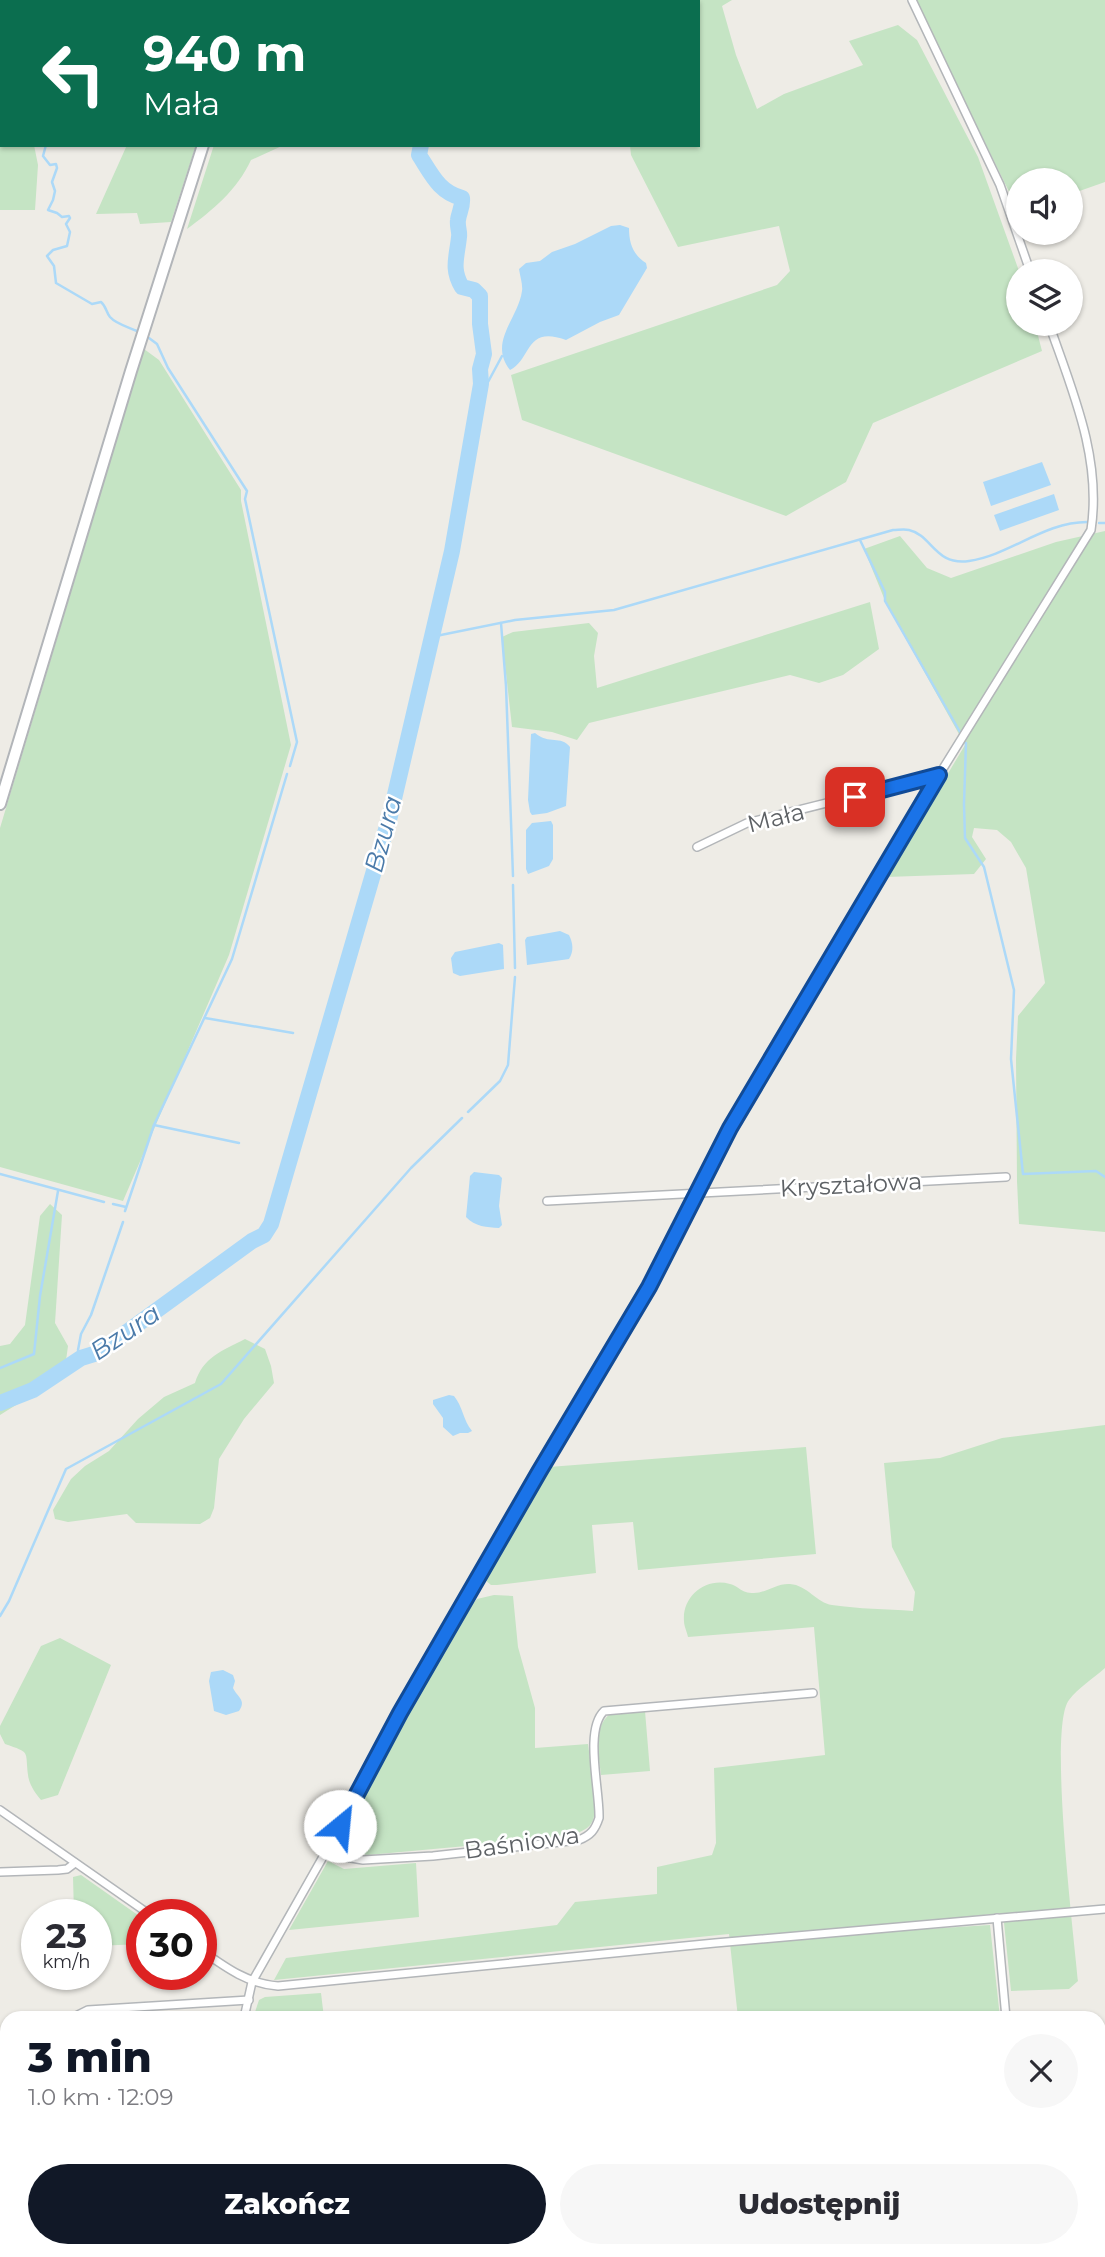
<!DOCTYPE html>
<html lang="pl">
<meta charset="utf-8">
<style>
body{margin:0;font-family:Montserrat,sans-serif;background:#f7f7f7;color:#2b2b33;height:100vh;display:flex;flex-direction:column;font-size:26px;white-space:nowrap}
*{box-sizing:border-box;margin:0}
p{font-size:23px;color:#7c7c81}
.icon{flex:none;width:38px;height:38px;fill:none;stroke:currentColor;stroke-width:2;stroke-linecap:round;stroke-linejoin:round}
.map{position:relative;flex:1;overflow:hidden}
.panel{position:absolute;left:0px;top:2011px;width:1106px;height:247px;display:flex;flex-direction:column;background:#fff;border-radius:21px 21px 0 0;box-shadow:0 2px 5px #0004}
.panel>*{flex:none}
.hud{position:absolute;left:0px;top:0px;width:700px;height:147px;box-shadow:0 2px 5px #0004;background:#0b6e4f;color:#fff;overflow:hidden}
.buttons{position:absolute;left:1006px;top:168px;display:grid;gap:14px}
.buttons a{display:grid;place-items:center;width:77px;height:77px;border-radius:50%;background:#fff;box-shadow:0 2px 5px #0004;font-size:35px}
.speed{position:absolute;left:21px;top:1899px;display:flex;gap:14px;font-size:35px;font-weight:700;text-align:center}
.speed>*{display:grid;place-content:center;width:91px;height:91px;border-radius:50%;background:#fff;box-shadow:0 2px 5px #0004;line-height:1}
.speed small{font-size:18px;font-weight:400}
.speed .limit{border:10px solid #d22;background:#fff;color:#111}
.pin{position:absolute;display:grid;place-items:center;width:60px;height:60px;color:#fff;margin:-30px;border-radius:14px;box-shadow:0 4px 10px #0006}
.me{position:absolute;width:77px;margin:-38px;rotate:28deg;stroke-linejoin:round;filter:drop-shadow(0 0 5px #0008)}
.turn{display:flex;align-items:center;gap:24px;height:147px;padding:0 28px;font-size:32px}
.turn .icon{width:91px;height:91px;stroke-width:2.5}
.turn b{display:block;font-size:49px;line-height:60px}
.round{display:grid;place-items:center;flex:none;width:74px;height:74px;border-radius:37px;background:#f7f7f7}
.overview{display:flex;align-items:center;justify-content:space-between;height:119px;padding:0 28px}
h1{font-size:42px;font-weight:800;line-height:52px;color:#111827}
.button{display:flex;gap:14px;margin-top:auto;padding:14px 28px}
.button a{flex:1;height:80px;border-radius:42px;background:#111827;color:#fff;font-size:28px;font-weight:800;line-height:80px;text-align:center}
.button a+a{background:#f7f7f7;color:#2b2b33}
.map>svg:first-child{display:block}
.green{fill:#c5e4c4}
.water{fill:#acd9f8}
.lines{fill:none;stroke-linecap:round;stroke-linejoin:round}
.stream{stroke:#acd9f8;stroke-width:2.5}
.river{stroke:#acd9f8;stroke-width:16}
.street-casing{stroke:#b3b6b9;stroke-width:10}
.secondary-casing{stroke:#b2b5b9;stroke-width:14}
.street{stroke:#fff;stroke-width:7}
.secondary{stroke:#fff;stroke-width:10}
.route-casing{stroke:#114b97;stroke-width:18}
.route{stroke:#1a73e8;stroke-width:12}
.labels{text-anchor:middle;stroke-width:5;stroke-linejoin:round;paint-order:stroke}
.street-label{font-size:24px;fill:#5d6165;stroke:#fff}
.water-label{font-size:26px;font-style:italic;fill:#4a7aa9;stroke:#fff}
</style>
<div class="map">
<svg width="1105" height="2257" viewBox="0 0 1105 2257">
<rect width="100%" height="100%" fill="#eeece6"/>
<g class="green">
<path d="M658 0H732L722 6 736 55 757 109 784 94 863 65 849 41 898 25 917 40 978 157 1019 271 1018 324H1035L1042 351 873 423 846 482 786 516 522 420 511 375 777 285 790 271 779 226 678 247 631 155 630 145H698V2Z"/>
<path d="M915 0H1105V182L1071 194V180H1018V210Z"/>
<path d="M0 125 2 145H34L38 165 35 210H0Z"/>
<path d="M127 145H196L171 222 140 224 137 213 96 214Z"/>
<path d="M214 145H284L251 160C237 190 213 210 187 229Z"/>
<path d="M144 349 159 360 241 490V501L291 745 229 955 123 1201 0 1167V828Z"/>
<path d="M1105 531V1232L1019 1224 1017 1181 1016 1059 1018 1016 1045 983 1026 868 1011 842 997 830 974 828 972 837 986 859 974 874 886 877 965 745 886 603 864 549 900 536 927 568 951 578 1056 542Z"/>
<path d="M870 602 879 649 843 675 819 683 790 675 589 723 577 740 552 732 512 727 502 637 513 632 589 623 598 633 594 656 597 688Z"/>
<path d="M50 1204 62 1215 55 1323 68 1346 64 1375 0 1415V1346L10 1344 25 1325 40 1216Z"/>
<path d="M245 1339 265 1349 271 1366 274 1383 244 1419 219 1459 214 1508 210 1518 200 1524 136 1523 127 1514 68 1522 55 1519 53 1510 71 1479 85 1466 109 1451 138 1419 164 1397 195 1383C203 1357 222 1351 245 1339Z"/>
<path d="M1105 1425V1668C1094 1678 1078 1688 1069 1700 1048 1727 1074 1936 1078 1981L1069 1989 1011 1991 1003 1913 926 1921 927 1929 990 1925 1000 2018H738L729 1934 274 1980 286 1958 557 1925 575 1902 657 1894V1867L712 1855 716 1843 714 1768 825 1755 814 1627 688 1637C687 1632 684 1626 684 1621 682 1596 706 1577 730 1584 741 1587 740 1593 754 1593 766 1593 777 1583 790 1584 807 1585 817 1603 832 1605 859 1609 886 1609 913 1611L915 1592 892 1547 884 1463 940 1458 1002 1438Z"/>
<path d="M806 1447 816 1554 638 1570 633 1522 592 1525 596 1573 497 1585H491L485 1580 549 1467Z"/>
<path d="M494 1595 513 1596 518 1647 535 1708V1748L588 1744C590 1761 600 1808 592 1822 587 1832 573 1834 563 1837L368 1855 345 1851 336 1845 420 1689 467 1609 477 1599Z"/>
<path d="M60 1638 111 1665 58 1795 41 1800C35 1793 29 1784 28 1775 25 1750 31 1753 5 1744L0 1734V1726L41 1646Z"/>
<path d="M615 1711H645L650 1771 601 1775C599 1753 591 1723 615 1711Z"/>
<path d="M328 1861 344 1869 416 1863 419 1917 289 1930Z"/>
<path d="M81 1875 142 1918V1944L96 1946V1914H74L73 1877Z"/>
<path d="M321 1993 324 2018H253L259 2000 265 1997Z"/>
<path d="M1099 2147 1105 2148V2242L1099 2243Z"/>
<path d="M0 2164H7V2250L66 2251V2257H0Z"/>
</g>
<g class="water">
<path d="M620 225 629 228C629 243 633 255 646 263L647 268 619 315 600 322 566 340C525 325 532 359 510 370 488 342 518 319 522 291 523 285 520 276 519 269L526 263 540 261 552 252 575 244 611 226Z"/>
<path d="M1042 462 1051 485 991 506 983 482Z"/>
<path d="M1054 494 1059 510 1000 531 994 515Z"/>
<path d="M535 733C549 745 561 735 570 747L566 806 547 813 532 815 530 812 528 800 531 734Z"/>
<path d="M551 821 553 825V859L549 866 528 874 526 869V830L532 823Z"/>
<path d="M560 931 569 935C573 943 574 951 569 959L527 965 525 940 527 937Z"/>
<path d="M499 943 503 945 504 969 460 976 453 973 451 958 455 952Z"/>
<path d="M474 1172 499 1175 502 1178 499 1206 502 1225 499 1228C487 1227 475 1227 466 1217L470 1176Z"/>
<path d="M449 1395 454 1396C463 1407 463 1420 472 1431L468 1433H460L453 1436 443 1427V1418L433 1404V1400Z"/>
<path d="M223 1670 233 1675 235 1681 233 1688C237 1697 247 1700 239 1711L226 1715 214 1711 209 1681 211 1672Z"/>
</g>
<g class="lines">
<g class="stream">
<path d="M515 2 516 0"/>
<path d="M0 47 2 48"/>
<path d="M0 78 2 79"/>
<path d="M31 145H38"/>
<path d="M46 145 43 156 50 165 56 164 57 168 52 182 55 191 53 200 48 210 57 213 62 217 69 216 70 218 66 224 70 232 67 246 53 250 47 256 54 266 56 283 92 304 101 302C106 306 106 312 110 317 116 324 128 327 137 331"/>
<path d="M149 338 157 344 168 368 247 491 245 499 297 742 290 766"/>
<path d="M481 384 488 382 502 356"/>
<path d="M1099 523H1105"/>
<path d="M860 540 885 592V601L960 732"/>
<path d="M501 623 506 686 513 876"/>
<path d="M431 637 515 620 614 610 893 530C898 530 904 529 909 530 932 535 935 566 969 561 1010 555 1044 522 1087 522"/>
<path d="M966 743 964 804 965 838 984 867 1014 990 1011 1059 1023 1174 1096 1171 1105 1177"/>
<path d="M513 885 515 968"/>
<path d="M205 1018 293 1033"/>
<path d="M468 1112 500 1081 508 1065 515 977"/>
<path d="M154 1125 239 1143"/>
<path d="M0 1174 104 1202"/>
<path d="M113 1204 126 1207"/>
<path d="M125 1211 154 1125 232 959 287 774"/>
<path d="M81 1358 78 1350 81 1334 91 1315 123 1222"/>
<path d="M0 1368 34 1354 40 1296 58 1191"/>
<path d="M0 1616 9 1601 66 1469 221 1384 411 1168 462 1118"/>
<path d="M267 2257 268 2250"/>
</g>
<g class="river">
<path d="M449 2 450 0"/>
<path d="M0 1403 33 1390 81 1358 94 1354 109 1345 252 1241 264 1235 271 1224 390 816 452 551 481 384 480 369 484 354 480 324V296L474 290 462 287C451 269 457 257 459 237 460 232 457 226 458 220 459 212 463 207 462 198 439 192 432 175 419 155L421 145"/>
</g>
<defs>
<g id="street">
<path d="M912 0 1000 185 1030 271"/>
<path d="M697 847 747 823 938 775"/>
<path d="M547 1201 1006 1177"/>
<path d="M0 1810 149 1914"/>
<path d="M328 1848 345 1857 363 1860 433 1856 579 1840C591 1835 595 1830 599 1818 600 1791 584 1730 604 1711L813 1693"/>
<path d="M0 1872 58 1870 67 1869 75 1863"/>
<path d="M997 1918 1006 2018"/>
<path d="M201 1950C225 1967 248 1984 278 1986L715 1943 1105 1909"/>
<path d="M72 2018 88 2010 249 2000"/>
<path d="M244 2018 252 1982 328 1848 399 1713 539 1472 649 1287 730 1128 939 775 1091 530C1102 458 1072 390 1049 324"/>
<path d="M0 2063H7"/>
<path d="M1027 2250V2252"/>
<path d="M180 2257 181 2250"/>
</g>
<g id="secondary">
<path d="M251 2 252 0"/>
<path d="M0 804 131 371 203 145"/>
</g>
</defs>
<use href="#street" class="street-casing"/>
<use href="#secondary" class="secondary-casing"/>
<use href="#street" class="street"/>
<use href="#secondary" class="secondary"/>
</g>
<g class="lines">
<defs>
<path id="route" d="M340 1826 400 1713 539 1472 649 1287 730 1128 939 775 855 797"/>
</defs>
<use href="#route" class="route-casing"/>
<use href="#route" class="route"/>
</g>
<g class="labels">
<g class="street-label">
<text transform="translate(776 818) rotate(-14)" y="8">Mała</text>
<text transform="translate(851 1185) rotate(-3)" y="8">Kryształowa</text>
<text transform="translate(522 1843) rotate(-8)" y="8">Baśniowa</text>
</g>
<g class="water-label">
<text transform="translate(383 834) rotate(-75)" y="9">Bzura</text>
<text transform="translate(125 1332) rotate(-34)" y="9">Bzura</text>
</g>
</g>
</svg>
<div class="buttons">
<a><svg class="icon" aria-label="sound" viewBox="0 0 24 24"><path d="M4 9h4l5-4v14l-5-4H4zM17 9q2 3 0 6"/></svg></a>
<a><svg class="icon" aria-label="layers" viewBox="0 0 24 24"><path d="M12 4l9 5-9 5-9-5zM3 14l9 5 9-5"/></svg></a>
</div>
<div class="speed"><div>23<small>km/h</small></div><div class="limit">30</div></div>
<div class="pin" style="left:855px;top:797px;background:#d93025"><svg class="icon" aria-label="arrive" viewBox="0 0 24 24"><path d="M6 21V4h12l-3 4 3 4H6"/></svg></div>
<svg class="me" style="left:340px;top:1826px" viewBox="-20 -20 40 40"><circle r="19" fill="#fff"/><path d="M0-13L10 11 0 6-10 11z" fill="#1a73e8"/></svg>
<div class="hud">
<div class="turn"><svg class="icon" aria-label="left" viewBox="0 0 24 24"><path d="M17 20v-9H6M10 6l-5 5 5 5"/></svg><div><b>940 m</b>Mała</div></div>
</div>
<section class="panel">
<div class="overview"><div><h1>3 min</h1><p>1.0 km · 12:09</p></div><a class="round"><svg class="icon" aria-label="close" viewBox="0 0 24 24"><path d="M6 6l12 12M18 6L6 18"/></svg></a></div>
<div class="button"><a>Zakończ</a><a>Udostępnij</a></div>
</section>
</div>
